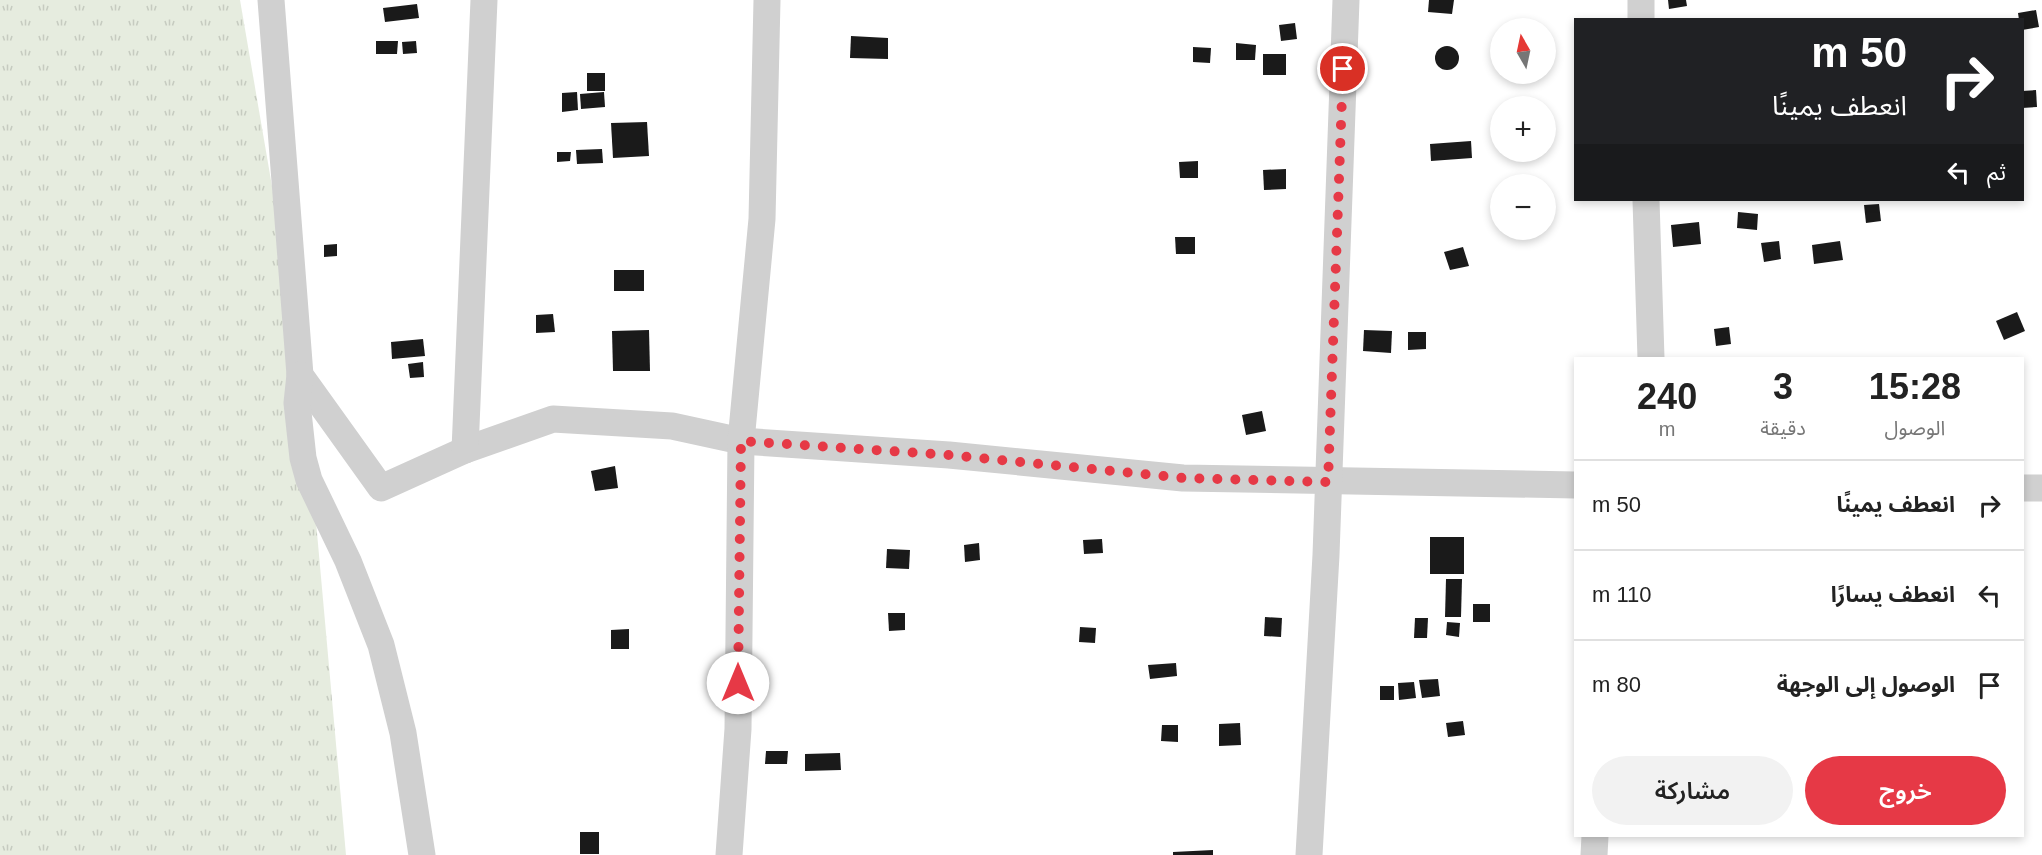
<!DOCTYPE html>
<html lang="ar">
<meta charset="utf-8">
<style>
body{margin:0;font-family:Arial,"Noto Sans Arabic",sans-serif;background:#f2f2f2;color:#222;direction:rtl;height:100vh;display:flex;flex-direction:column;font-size:22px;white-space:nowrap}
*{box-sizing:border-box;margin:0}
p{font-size:20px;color:#767676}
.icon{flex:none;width:33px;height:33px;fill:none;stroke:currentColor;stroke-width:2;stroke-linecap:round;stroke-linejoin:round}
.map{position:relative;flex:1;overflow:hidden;direction:ltr}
.details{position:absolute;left:1574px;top:357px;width:450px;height:480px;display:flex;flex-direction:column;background:#fff;border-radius:0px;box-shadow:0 3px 9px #0003;direction:rtl}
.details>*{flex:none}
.hud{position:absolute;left:1574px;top:18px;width:450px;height:183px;border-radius:0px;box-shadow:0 3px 9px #0003;direction:rtl;background:#202124;color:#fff;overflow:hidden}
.needle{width:39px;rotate:351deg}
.buttons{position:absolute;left:1490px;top:18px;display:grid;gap:12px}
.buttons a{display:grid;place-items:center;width:66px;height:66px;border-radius:50%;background:#fff;box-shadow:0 3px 9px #0003;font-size:30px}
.pin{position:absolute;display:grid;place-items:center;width:51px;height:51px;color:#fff;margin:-26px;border:3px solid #fff;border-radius:50%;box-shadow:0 2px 6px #0007}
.me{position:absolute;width:66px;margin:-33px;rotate:0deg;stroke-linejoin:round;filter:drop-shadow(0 0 4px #0008)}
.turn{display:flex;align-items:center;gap:21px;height:126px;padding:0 18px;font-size:27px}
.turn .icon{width:78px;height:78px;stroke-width:2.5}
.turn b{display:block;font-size:42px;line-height:51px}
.then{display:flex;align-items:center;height:57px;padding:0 18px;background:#0003;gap:12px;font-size:22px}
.eta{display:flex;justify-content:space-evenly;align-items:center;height:102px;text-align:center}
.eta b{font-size:36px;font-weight:600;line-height:42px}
.button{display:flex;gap:12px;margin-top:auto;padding:12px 18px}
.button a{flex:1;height:69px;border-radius:36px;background:#e63946;color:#fff;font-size:24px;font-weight:600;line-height:69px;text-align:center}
.button a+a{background:#f2f2f2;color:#222}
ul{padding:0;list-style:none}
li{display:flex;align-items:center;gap:18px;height:90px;padding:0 18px;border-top:2px solid #e0e0e0}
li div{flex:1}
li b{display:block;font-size:22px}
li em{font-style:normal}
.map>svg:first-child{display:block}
.grass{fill:url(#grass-tufts)}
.building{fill:#1a1a1a}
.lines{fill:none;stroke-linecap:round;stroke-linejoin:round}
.minor{stroke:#d0d0d0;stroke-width:27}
.route{stroke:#e63946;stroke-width:10;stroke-dasharray:0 18}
</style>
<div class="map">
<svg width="2042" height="855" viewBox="0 0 2042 855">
<defs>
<pattern id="grass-tufts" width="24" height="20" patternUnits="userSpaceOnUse" patternTransform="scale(1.5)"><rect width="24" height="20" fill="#e6ecdf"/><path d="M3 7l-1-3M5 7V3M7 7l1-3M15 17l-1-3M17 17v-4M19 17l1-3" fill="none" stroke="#c6cbc0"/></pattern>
</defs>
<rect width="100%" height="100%" fill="#fff"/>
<path class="grass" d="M0 0H240L301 355 346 855H0Z"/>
<g class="building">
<path d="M1429 0H1454L1452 14 1428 12Z"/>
<path d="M1668 0H1686L1687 6 1669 9Z"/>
<path d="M417 4 419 18 385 22 383 8Z"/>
<path d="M2036 10 2039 27 2022 30V20H2019L2018 13Z"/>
<path d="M1295 23 1297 39 1281 41 1279 25Z"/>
<path d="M851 36 888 38V59L850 58Z"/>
<path d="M376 41H398L397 54H376Z"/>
<path d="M416 41 417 53 403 54 402 42Z"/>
<path d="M1236 43 1256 45 1255 60H1236Z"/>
<circle cx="1447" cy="58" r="12"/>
<path d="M1193 47 1211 48 1210 63 1193 62Z"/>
<rect x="1263" y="54" width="23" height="21"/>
<rect x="587" y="73" width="18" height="18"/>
<path d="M2036 90 2037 107 2022 108V91Z"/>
<path d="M577 92 578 110 562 112V93Z"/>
<path d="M604 92 605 107 581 109 580 94Z"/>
<path d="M647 122 649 156 613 158 611 123Z"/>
<path d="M1471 141 1472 158 1431 161 1430 144Z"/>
<path d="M602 149 603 163 577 164 576 150Z"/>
<path d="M557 152H571L570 161 557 162Z"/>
<path d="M1198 161V178H1180L1179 162Z"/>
<path d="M1286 169V189L1264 190 1263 170Z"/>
<path d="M1879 204 1881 221 1866 223 1864 205Z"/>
<path d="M1738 212 1758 214 1757 230 1737 228Z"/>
<path d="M1699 222 1701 244 1673 247 1671 225Z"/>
<path d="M1175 237H1195V254H1176Z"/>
<path d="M1779 241 1781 259 1764 262 1761 243Z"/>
<path d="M1840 241 1843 260 1814 264 1812 245Z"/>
<path d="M337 244V256L324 257V245Z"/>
<path d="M1463 247 1469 266 1450 270 1444 252Z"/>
<rect x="614" y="270" width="30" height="21"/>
<path d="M2017 312 2025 331 2004 340 1996 321Z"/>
<path d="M553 314 555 332 536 333V315Z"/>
<path d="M1729 327 1731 344 1716 346 1714 329Z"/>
<path d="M649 330 650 371H613L612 331Z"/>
<path d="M1364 330 1392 331 1391 353 1363 351Z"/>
<path d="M1408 332H1426V349L1408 350Z"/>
<path d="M423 339 425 356 392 359 391 342Z"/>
<path d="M423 362 424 377 410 378 408 364Z"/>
<path d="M1262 411 1266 431 1246 435 1242 415Z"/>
<path d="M615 466 618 488 595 491 591 471Z"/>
<rect x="1430" y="537" width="34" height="37"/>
<path d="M1102 539 1103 553 1084 554 1083 540Z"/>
<path d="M979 543 980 560 965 562 964 545Z"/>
<path d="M887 549 910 550 909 569 886 568Z"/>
<path d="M1446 579H1462L1461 617H1445Z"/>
<rect x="1473" y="604" width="17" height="18"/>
<path d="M888 613H905V630L889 631Z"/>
<path d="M1265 617 1282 618 1281 637 1264 636Z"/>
<path d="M1415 618H1428L1427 638H1414Z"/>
<path d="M1447 622 1460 623 1459 637 1446 635Z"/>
<path d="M1080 627 1096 628 1095 643 1079 642Z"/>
<path d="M629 629V649H611V630Z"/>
<path d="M1176 663 1177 676 1150 679 1148 665Z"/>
<path d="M1438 679 1440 696 1422 698 1419 680Z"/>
<path d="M1414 682 1416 698 1399 700 1398 683Z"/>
<rect x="1380" y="686" width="14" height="14"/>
<path d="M1463 721 1465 735 1448 737 1446 723Z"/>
<path d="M1240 723 1241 745 1219 746V724Z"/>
<path d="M1162 725H1178V742L1161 741Z"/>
<path d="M766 751H788L787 764H765Z"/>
<path d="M840 753 841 770 805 771V754Z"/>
<rect x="580" y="832" width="19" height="22"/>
<path d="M1213 850V855H1173V852Z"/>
</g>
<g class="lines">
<g class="minor">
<path d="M271 0 300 375 381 488 465 450 553 419 672 426 741 441 949 455 1183 478 1575 485"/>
<path d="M1641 0V20"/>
<path d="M1646 200 1651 358"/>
<path d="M300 375 297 403 303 458 309 480 348 561 381 645 403 733 422 855"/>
<path d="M465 450 484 0"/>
<path d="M2022 488H2042"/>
<path d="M729 855 738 729 741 441 762 219 767 0"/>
<path d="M1309 855 1326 555 1346 0"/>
<path d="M1594 855 1595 836"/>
</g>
</g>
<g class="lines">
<path class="route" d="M738 683 741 441 949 455 1183 478 1328 482 1343 69"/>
</g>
</svg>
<div class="buttons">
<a><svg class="needle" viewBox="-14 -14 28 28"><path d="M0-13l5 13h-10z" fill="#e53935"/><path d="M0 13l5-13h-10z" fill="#767676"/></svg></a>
<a>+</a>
<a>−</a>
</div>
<div class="pin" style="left:1343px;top:69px;background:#d93025"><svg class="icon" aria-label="arrive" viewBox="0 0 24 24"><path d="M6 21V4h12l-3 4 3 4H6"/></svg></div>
<svg class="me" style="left:738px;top:683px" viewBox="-20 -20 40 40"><circle r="19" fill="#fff"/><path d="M0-13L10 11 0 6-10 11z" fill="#e63946"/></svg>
<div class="hud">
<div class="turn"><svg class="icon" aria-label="right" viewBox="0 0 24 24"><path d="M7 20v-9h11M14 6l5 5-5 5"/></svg><div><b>50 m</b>انعطف يمينًا</div></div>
<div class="then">ثم<svg class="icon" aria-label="left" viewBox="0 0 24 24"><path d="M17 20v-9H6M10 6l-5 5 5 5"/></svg></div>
</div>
<section class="details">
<div class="eta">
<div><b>15:28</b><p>الوصول</p></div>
<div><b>3</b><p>دقيقة</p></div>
<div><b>240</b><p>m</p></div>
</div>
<ul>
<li><svg class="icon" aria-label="right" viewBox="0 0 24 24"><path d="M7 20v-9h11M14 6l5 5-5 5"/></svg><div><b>انعطف يمينًا</b></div><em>50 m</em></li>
<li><svg class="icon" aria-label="left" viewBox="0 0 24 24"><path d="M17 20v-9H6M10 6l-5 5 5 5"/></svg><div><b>انعطف يسارًا</b></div><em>110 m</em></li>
<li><svg class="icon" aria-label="arrive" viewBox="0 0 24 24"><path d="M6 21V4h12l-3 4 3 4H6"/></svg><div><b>الوصول إلى الوجهة</b></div><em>80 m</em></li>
</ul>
<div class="button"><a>خروج</a><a>مشاركة</a></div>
</section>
</div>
